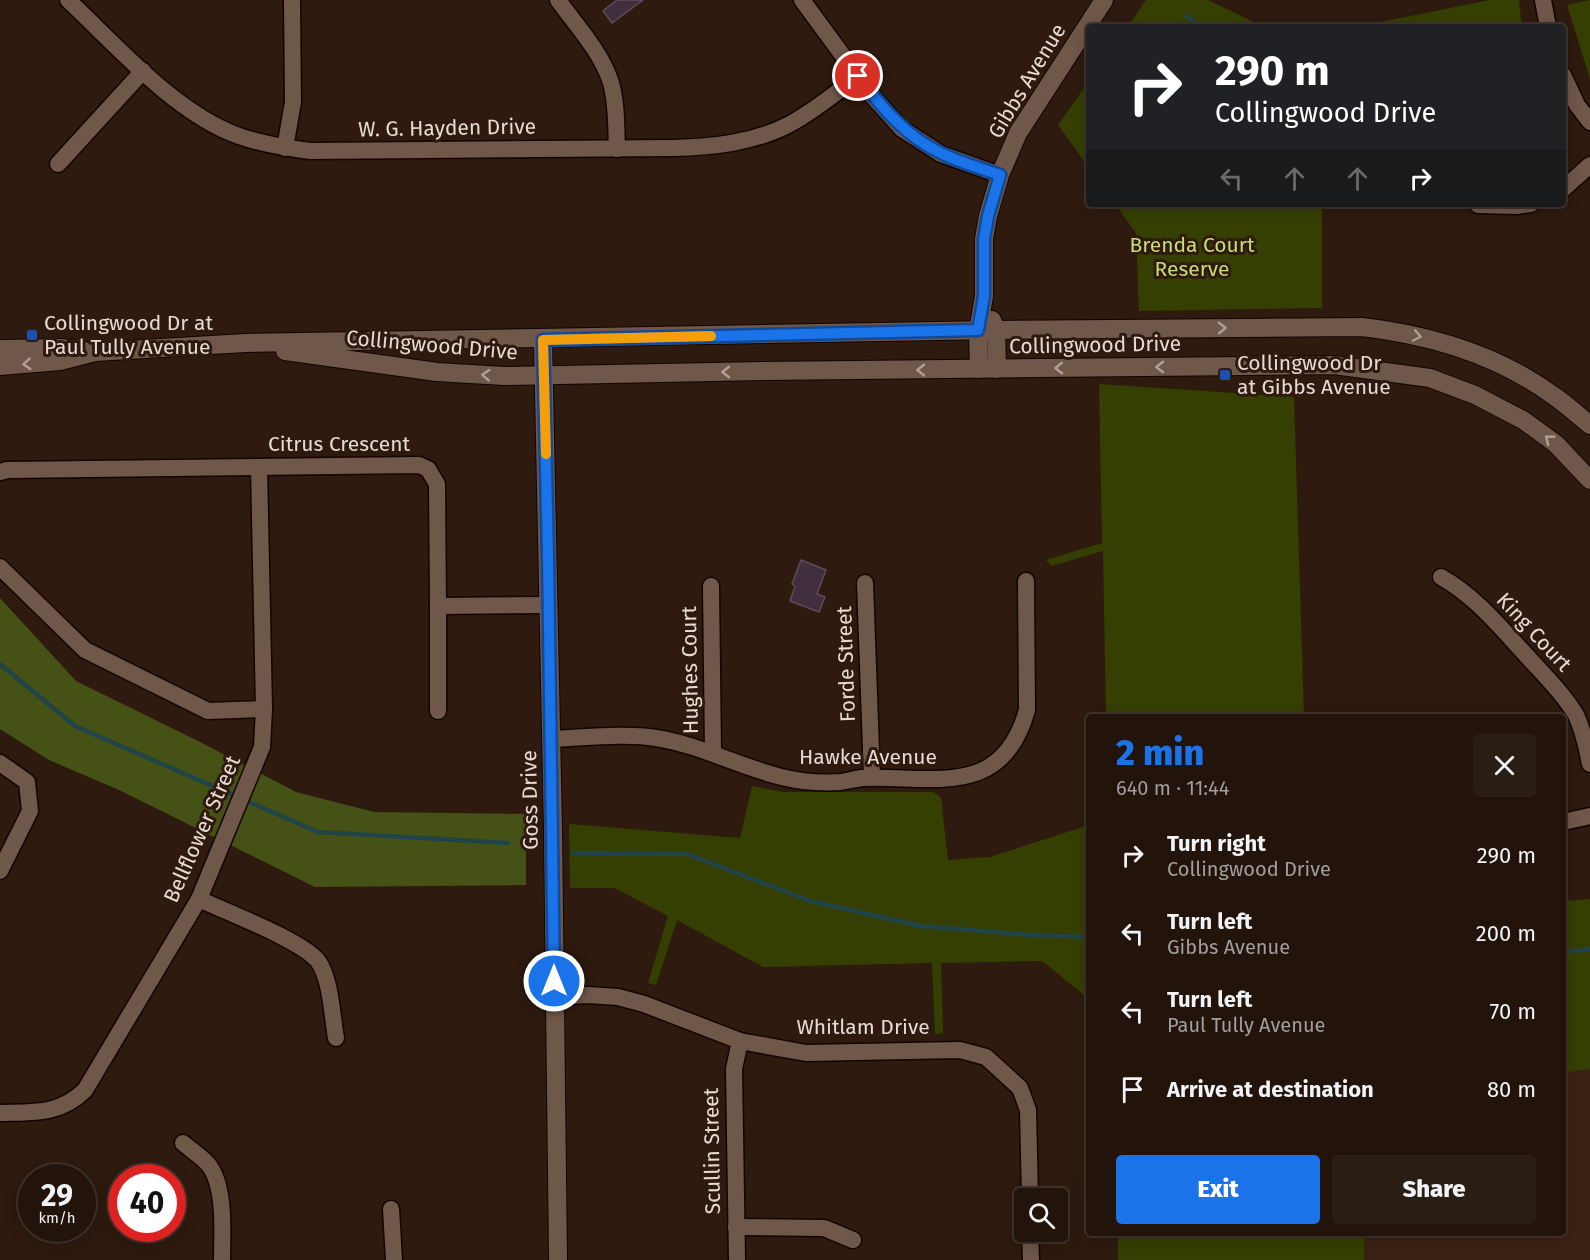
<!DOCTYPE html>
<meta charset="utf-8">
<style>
body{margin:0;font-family:"Fira Sans",sans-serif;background:#2a1d14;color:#f1f3f6;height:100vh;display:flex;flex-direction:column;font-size:22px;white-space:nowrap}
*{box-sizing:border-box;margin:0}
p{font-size:20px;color:#a29e9d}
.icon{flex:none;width:33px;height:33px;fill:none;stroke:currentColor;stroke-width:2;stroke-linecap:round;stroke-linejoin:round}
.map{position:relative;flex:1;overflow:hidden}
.panel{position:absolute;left:1086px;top:714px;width:480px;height:522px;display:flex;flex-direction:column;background:#22140b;border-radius:6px;box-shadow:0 3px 15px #0003,0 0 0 2px #3f332c}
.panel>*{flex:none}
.hud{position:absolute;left:1086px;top:24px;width:480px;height:183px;border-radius:6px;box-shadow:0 3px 15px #0003,0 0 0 2px #3f332c;background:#202124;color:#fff;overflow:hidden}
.fabs{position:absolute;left:1014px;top:1188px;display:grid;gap:12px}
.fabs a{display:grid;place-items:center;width:54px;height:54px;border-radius:6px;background:#22140b;box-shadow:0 3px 15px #0003,0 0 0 2px #3f332c;font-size:30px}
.speed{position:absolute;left:18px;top:1164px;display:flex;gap:12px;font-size:30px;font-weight:700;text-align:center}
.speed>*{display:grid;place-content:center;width:78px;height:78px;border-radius:50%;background:#22140b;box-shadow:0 3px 15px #0003,0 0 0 2px #3f332c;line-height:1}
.speed small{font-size:15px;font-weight:400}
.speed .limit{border:9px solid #d22;background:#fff;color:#111}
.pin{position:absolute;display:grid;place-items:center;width:51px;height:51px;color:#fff;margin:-26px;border:3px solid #fff;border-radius:50%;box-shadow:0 2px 6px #0007}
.me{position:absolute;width:66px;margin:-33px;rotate:0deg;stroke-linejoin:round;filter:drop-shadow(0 0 4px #0008)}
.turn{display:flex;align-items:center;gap:21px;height:126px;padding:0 30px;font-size:27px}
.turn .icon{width:78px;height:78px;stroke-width:2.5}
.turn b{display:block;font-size:42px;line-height:51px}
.lanes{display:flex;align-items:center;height:57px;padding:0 30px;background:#0003;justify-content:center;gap:30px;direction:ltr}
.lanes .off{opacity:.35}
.round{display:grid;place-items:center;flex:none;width:63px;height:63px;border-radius:6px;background:#2a1d14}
.summary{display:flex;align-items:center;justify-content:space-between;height:102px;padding:0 30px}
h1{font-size:36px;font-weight:800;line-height:45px;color:#1a73e8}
.button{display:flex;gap:12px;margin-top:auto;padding:12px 30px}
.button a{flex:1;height:69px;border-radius:6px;background:#1a73e8;color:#fff;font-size:24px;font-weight:800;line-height:69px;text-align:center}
.button a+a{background:#2a1d14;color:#f1f3f6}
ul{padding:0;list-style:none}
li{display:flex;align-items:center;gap:18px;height:78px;padding:0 30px}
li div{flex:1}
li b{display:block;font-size:22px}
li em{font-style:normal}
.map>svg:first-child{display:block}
.built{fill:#3b2113}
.green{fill:#353f01}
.forest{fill:#465115}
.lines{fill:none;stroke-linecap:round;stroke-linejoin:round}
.stream{stroke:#204447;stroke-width:4.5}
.building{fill:#422f3e;stroke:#5e4a5a;stroke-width:1.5}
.street-casing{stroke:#150400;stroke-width:19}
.secondary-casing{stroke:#150400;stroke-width:20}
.street{stroke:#6f574a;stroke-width:16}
.secondary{stroke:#6f574a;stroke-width:18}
.oneway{stroke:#b29f95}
.route-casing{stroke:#114b97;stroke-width:15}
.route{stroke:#1a73e8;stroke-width:10}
.slow{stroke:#f59e0b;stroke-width:10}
.transit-dot{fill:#1a4fb4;stroke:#2e1a0f;stroke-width:2}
.labels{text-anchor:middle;stroke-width:6;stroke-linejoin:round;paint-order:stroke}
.street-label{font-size:21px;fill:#e8dad3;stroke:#2e1a0f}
.park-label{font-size:21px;fill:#c7de74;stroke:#2e1a0f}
.poi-label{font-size:21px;fill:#e8dad3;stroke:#2e1a0f;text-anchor:start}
</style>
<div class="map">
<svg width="1590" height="1260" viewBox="0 0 1590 1260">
<rect width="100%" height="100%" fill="#2e1a0f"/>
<path class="built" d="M1590 1069V1260H1364L1365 1233H1563V1073Z"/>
<g class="green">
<path d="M1146 0H1208L1264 27H1127Z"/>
<path d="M1490 0H1519L1522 27H1367L1371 24Z"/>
<path d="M1590 0V79L1567 5Z"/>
<path d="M1089 81V168L1058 125Z"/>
<path d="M1115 204H1322V308L1139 311 1136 233Z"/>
<path d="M1099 384 1294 397 1304 717H1106L1103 551 1052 566 1046 560 1102 543Z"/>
<path d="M752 786 784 792H933L941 797 948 860 990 857 1089 825V999L1042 961 941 963 943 1033 935 1034 932 963 763 967 677 920 656 985 648 983 668 916 614 888H570L569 824 740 838Z"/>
<path d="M1590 899V1069L1563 1073V901Z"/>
<path d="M1118 1233H1365L1364 1260H1118Z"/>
</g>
<path class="forest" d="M0 598 76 681 202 743 296 792 374 812 526 814V885L315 887 119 790 49 760 0 729Z"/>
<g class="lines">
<g class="stream">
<path d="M1186 16 1202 27"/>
<path d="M0 664 75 726 318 832 508 843"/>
<path d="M573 853 687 854 810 901 921 926 1031 935 1089 937"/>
<path d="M1563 952 1590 949"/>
</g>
</g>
<g class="building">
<path d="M617 0H643L612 23 603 11Z"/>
<path d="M801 560 826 570 817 594 825 597 819 612 790 601 795 586 792 584Z"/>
</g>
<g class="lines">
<defs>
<g id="street">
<path d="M68 0C116 45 176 114 239 136 262 144 286 148 310 151L673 148C712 147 754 143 790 124 814 111 836 93 858 76"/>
<path d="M558 0C576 25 602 53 611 83 617 104 616 127 617 149"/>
<path d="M802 0 874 98 902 129 941 154 1000 175"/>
<path d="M1543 0 1548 27"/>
<path d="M1563 75 1577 105 1590 122"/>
<path d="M285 148 293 102 292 0"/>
<path d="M58 164 143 71"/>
<path d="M1563 189 1590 165"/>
<path d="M1478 205 1516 206 1531 204"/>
<path d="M0 472 7 470 419 465 428 469 437 484 438 606 549 605"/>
<path d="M0 567 85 650 208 711 264 709"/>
<path d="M1441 577C1475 596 1500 627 1526 655 1543 674 1563 693 1576 715 1583 730 1587 748 1590 764"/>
<path d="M865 583 872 778"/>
<path d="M711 586 713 753"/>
<path d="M438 606V711"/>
<path d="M551 739C583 738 625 733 656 738 701 745 741 768 786 778 803 782 822 783 840 782 847 781 855 779 862 778 933 775 1002 800 1027 710L1026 581"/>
<path d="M0 763 27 782 30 811 0 871"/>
<path d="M1563 822 1590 816"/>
<path d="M199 899C226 912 301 940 318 961 331 979 332 1016 336 1038"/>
<path d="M554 997 588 995 618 997 644 1004 740 1041 806 1053 960 1050 986 1057 1020 1088 1028 1110 1030 1198"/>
<path d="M0 1113C33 1112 60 1115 85 1090L199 899 262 747 264 709 259 467"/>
<path d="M183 1143C191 1150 201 1156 208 1164 226 1186 222 1233 222 1260"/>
<path d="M391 1209 394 1260"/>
<path d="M736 1227 824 1228 853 1240"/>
<path d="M1030 1232 1031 1260"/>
<path d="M737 1260 734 1069 740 1041"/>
</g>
<g id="secondary">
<path d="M992 320 996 330 997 369"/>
<path d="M543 340 553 829 558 1260"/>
<path d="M0 349 61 348 84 351"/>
<path d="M285 351 437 372 504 376 763 371 1334 365 1430 378 1475 395 1523 420 1556 444 1590 480"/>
<path d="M0 366 60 361 95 352 245 343 996 330 1362 327C1431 335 1498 355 1554 396 1567 405 1578 415 1590 425"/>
<path d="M979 369 978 331 984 296V239L988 216 1000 175 1018 133 1104 0"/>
</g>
</defs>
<use href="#street" class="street-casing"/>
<use href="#secondary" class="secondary-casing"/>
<use href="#street" class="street"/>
<use href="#secondary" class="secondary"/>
</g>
<defs><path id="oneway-chevron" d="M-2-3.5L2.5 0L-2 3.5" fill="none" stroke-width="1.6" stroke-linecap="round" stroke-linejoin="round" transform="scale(1.5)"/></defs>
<g class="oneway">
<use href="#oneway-chevron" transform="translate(1222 328) rotate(-1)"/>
<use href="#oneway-chevron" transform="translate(1417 336) rotate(12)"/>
<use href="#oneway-chevron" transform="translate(27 364) rotate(175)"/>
<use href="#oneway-chevron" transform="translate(1160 367) rotate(180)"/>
<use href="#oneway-chevron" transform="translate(1059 368) rotate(179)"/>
<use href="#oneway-chevron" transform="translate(921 370) rotate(180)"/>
<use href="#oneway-chevron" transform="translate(726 372) rotate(179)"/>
<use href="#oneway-chevron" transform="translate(486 375) rotate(-177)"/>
<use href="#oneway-chevron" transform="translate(1549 439) rotate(-143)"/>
</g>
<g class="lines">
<defs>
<path id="route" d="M554 981 548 556 543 340 978 330 984 296V239L988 216 1000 175C981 168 961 163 943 154 907 138 881 107 858 76"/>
</defs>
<use href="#route" class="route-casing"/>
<use href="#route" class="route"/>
<path class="slow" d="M546 454 543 340 711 336"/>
</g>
<g class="transit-dot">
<rect x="26" y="329" width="12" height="12" rx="3"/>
<rect x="1219" y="369" width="12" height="12" rx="3"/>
</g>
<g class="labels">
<g class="street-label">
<text transform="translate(1027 81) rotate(-59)" y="7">Gibbs Avenue</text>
<text transform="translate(447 128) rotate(-1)" y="7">W. G. Hayden Drive</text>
<text transform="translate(432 345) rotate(5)" y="7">Collingwood Drive</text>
<text transform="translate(1095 345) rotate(-1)" y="7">Collingwood Drive</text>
<text x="339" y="451">Citrus Crescent</text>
<text transform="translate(1534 632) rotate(47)" y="7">King Court</text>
<text transform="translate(846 664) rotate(-92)" y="7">Forde Street</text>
<text transform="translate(690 670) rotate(-91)" y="7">Hughes Court</text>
<text x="868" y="764">Hawke Avenue</text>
<text transform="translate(530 800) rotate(-91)" y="7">Goss Drive</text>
<text transform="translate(202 829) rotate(-66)" y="7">Bellflower Street</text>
<text x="863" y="1034">Whitlam Drive</text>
<text transform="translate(712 1151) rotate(-91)" y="7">Scullin Street</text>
</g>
<g class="park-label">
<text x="1192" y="252">Brenda Court<tspan x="1192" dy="24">Reserve</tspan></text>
</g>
<g class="poi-label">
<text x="44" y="330">Collingwood Dr at<tspan x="44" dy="24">Paul Tully Avenue</tspan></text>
<text x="1237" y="370">Collingwood Dr<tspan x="1237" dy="24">at Gibbs Avenue</tspan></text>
</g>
</g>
</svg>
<div class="fabs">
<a><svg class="icon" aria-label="search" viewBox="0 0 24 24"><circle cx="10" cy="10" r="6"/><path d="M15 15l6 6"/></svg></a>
</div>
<div class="speed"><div>29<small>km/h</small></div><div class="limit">40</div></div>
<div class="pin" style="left:858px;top:76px;background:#d93025"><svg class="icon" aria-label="arrive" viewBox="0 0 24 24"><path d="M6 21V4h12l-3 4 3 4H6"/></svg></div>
<svg class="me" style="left:554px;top:981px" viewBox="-20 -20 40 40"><circle r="17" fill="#1a73e8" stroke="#fff" stroke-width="3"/><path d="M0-11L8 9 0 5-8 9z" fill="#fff"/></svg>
<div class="hud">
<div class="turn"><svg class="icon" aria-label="right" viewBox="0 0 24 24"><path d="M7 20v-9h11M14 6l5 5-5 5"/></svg><div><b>290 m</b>Collingwood Drive</div></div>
<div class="lanes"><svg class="icon off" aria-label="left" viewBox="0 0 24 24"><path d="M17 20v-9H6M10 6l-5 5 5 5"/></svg><svg class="icon off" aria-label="ahead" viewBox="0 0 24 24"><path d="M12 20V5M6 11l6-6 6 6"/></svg><svg class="icon off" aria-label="ahead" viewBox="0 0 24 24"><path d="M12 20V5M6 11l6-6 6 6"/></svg><svg class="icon" aria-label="right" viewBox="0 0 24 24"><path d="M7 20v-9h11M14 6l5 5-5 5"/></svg></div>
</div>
<section class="panel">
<div class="summary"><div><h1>2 min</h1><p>640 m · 11:44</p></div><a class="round"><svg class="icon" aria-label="close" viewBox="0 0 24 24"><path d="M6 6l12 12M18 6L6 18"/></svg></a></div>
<ul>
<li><svg class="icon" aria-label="right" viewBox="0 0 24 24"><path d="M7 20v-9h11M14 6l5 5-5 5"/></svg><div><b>Turn right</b><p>Collingwood Drive</p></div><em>290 m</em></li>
<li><svg class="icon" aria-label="left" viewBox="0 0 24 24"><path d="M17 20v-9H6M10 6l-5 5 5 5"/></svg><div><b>Turn left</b><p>Gibbs Avenue</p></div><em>200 m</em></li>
<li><svg class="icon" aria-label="left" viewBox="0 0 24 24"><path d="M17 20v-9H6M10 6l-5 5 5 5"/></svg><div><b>Turn left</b><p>Paul Tully Avenue</p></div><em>70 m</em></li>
<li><svg class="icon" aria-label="arrive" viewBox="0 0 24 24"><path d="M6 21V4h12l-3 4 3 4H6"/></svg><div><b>Arrive at destination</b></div><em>80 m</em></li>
</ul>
<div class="button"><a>Exit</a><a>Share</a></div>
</section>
</div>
